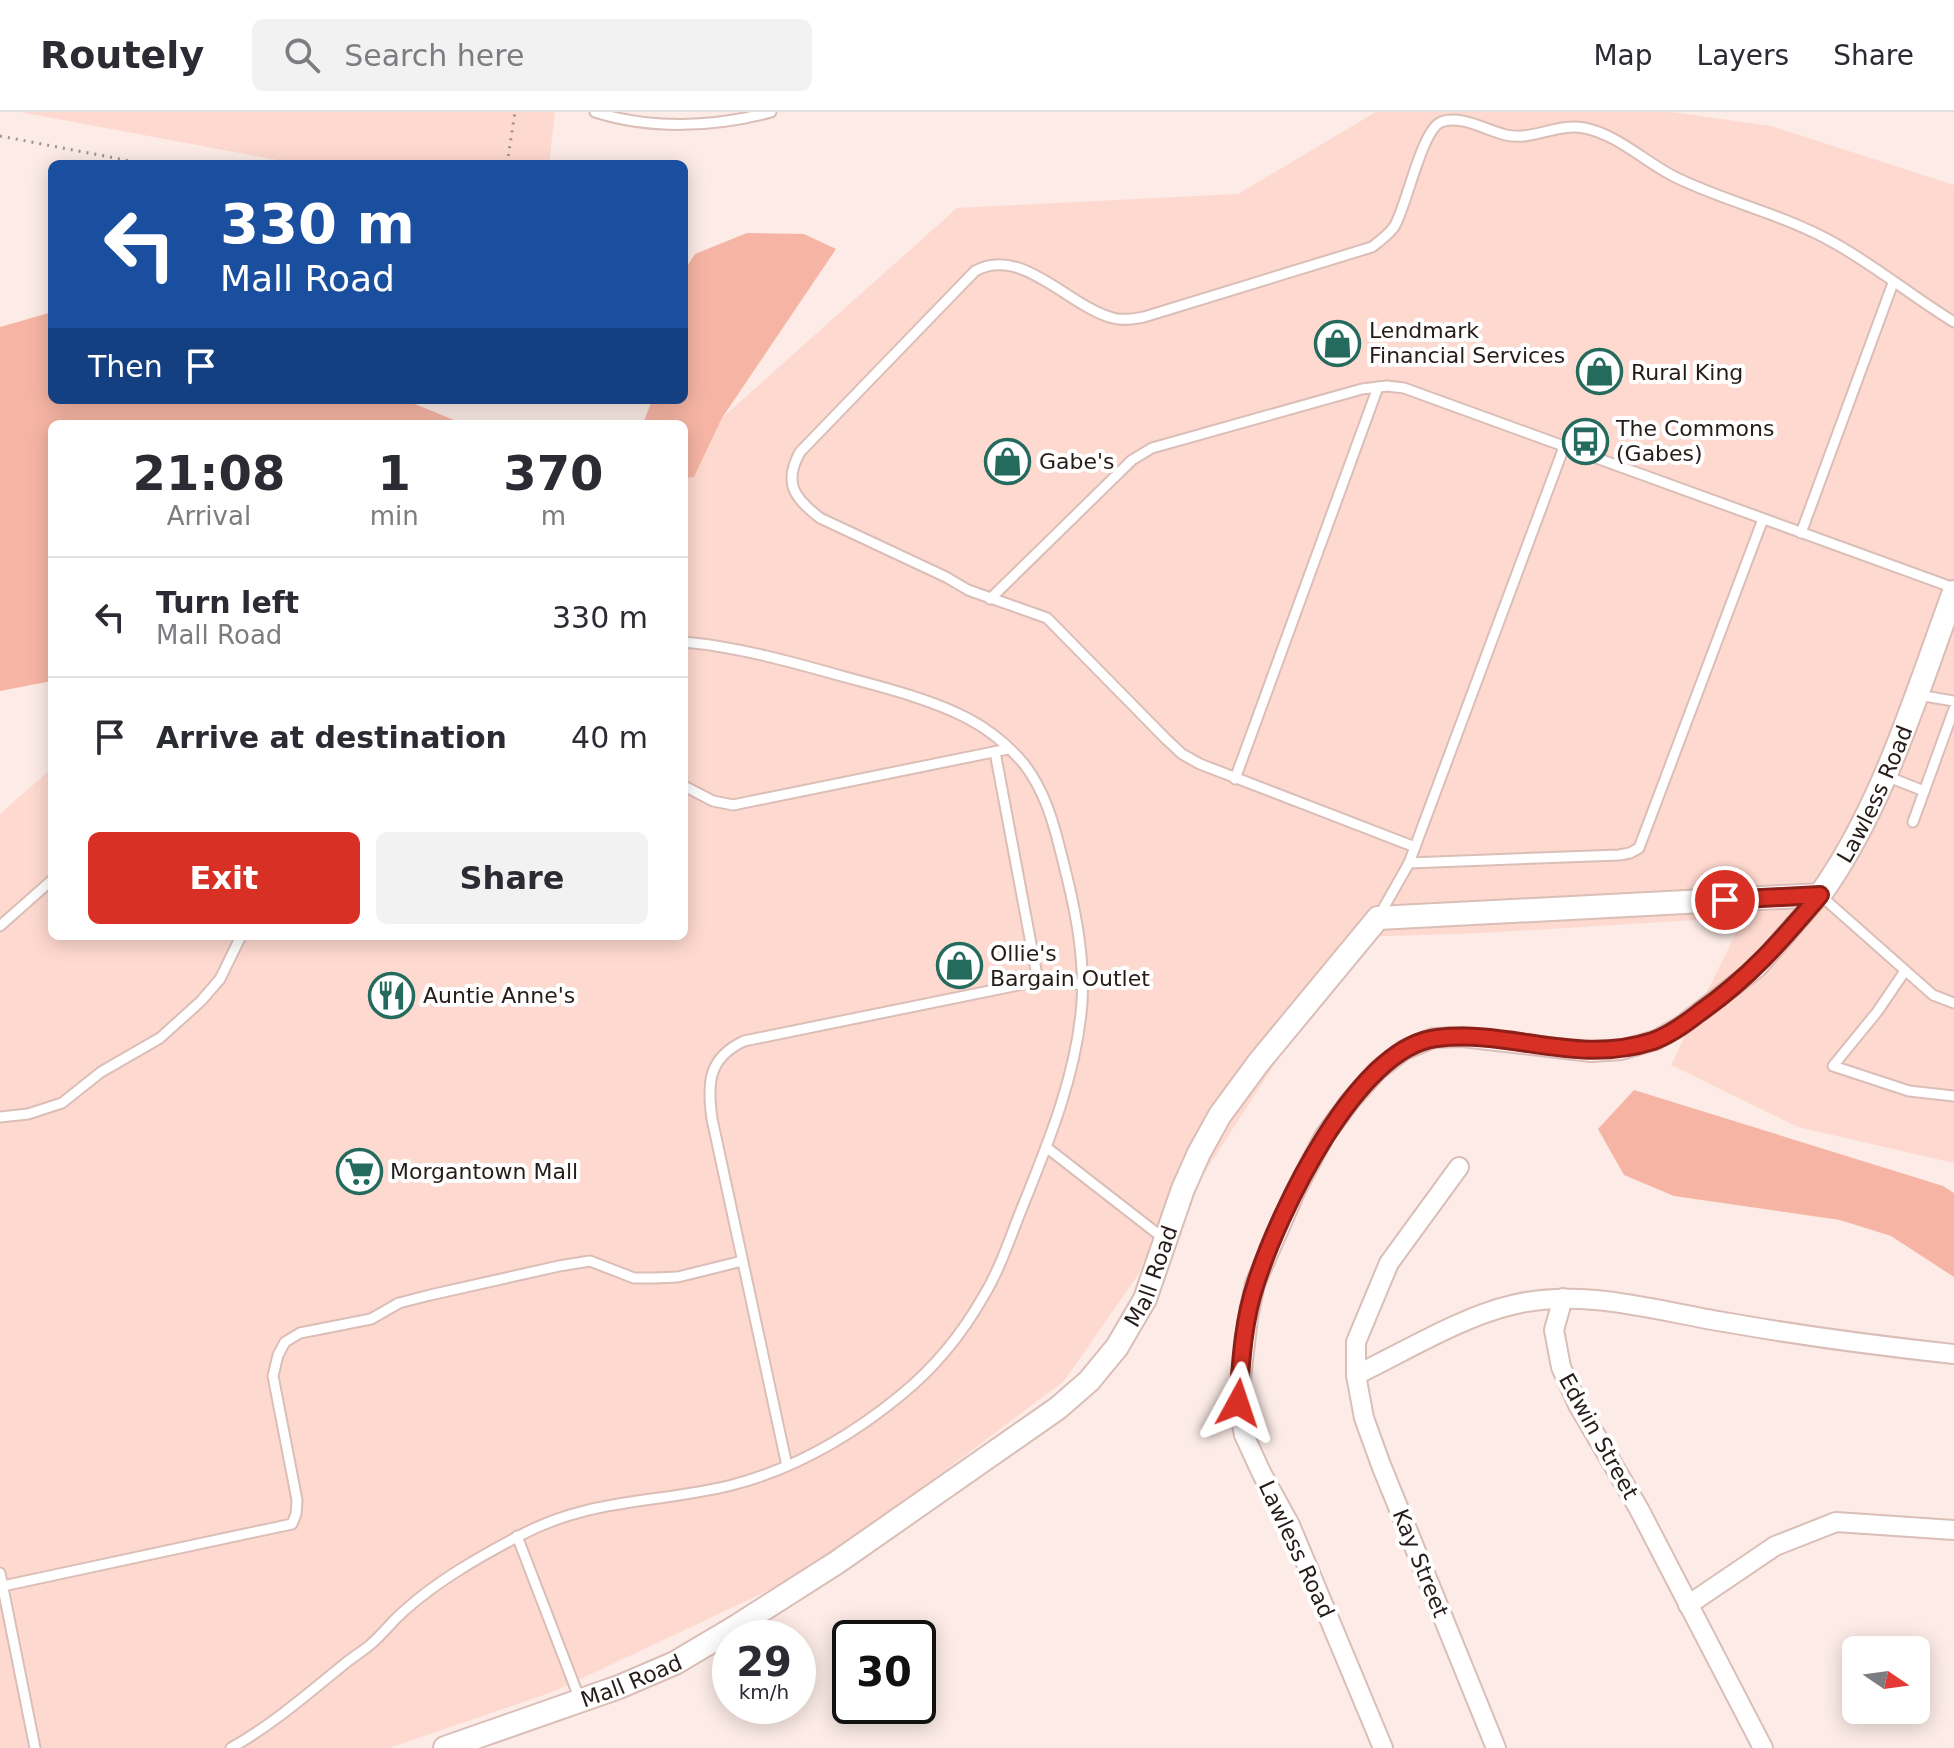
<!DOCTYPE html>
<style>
body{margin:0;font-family:"DejaVu Sans",sans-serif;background:#f2f2f3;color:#2b2b33;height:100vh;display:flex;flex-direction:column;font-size:30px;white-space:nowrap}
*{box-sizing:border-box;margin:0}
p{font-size:26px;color:#7c7c81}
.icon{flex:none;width:44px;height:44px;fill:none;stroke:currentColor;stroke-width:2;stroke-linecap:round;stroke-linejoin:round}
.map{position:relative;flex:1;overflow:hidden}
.side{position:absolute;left:48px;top:308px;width:640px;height:520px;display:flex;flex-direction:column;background:#fff;border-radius:12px;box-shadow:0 4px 20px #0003}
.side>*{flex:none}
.guide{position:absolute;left:48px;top:48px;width:640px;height:244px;border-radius:12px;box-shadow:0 4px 20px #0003;background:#1a4fa0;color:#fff;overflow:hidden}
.needle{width:52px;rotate:103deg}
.buttons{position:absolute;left:1842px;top:1524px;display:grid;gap:16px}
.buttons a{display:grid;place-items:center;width:88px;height:88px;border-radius:12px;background:#fff;box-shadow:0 4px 20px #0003;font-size:40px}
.speed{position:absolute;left:712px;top:1508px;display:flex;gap:16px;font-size:40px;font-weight:700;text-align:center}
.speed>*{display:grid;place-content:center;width:104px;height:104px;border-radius:50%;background:#fff;box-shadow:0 4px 20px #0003;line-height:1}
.speed small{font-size:20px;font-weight:400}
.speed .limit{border:4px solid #111;border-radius:12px;background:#fff;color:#111}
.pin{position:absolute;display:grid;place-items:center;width:68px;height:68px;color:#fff;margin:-34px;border:4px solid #fff;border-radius:50%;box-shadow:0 2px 8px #0007}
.me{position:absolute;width:88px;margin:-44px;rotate:5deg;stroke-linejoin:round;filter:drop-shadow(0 0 6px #0008)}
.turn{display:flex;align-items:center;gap:28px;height:168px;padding:0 40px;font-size:36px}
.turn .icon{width:104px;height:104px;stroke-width:2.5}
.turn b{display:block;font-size:56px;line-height:68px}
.then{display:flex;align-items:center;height:76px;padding:0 40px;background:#0003;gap:16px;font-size:30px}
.eta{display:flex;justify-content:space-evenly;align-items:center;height:136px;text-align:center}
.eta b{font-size:48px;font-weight:700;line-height:56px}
.button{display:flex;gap:16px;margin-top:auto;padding:16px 40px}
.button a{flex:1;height:92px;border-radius:12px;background:#d93025;color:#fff;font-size:32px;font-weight:700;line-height:92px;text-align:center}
.button a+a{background:#f2f2f3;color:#2b2b33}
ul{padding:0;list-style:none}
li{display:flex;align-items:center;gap:24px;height:120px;padding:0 40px;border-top:2px solid #e1e1e2}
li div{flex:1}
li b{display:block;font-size:30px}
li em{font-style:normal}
header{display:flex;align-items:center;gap:48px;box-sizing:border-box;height:112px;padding:0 40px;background:#fff;border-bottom:2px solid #e1e1e2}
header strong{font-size:38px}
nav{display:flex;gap:44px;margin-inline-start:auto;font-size:28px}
.search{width:560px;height:72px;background:#f2f2f3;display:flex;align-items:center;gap:20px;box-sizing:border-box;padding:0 28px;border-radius:12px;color:#7c7c81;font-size:30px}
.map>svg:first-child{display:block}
.built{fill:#fed9cf}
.green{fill:#f6b5a4}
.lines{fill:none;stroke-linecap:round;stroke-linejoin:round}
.service-casing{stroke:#dabeb7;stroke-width:13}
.minor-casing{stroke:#dabeb7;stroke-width:22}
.tertiary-casing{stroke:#dabeb7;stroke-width:26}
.path{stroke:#a0928e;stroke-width:3;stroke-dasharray:2 6;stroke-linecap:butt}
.service{stroke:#fff;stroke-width:9}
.minor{stroke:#fff;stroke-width:18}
.tertiary{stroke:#fff;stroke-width:22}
.route-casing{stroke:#8d1f18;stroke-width:20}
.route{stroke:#d93025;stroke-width:14}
.labels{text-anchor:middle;stroke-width:8;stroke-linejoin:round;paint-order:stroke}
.poi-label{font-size:22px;fill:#261c19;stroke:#fff;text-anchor:start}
.street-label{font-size:22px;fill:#261c19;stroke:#fff}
</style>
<header>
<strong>Routely</strong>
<div class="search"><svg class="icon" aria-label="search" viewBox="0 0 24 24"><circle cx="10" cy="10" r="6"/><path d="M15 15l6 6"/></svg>Search here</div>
<nav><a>Map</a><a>Layers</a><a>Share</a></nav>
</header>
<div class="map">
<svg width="1954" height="1636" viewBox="0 0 1954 1636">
<rect width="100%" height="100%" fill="#fcebe6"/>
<g class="built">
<path d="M20 0H555L549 52H299Z"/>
<path d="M1376 0H1671L1771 14 1954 73V1051L1798 1015 1671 953 1744 805 1481 821 1357 825 1140 1160 1064 1269 814 1457 555 1579 389 1636H0V702L52 656V824H684V366L694 365 722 306 957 96 1238 82Z"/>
</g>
<g class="green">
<path d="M747 121 804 122 836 137 722 306 694 365 684 366V312H643L652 288H684V159L695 142Z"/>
<path d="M52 200V288H405L464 312H52V569L0 579V215Z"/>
<path d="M1634 978 1943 1074 1954 1081V1165L1891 1124 1840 1108 1674 1084 1624 1063 1598 1017Z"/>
</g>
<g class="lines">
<defs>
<g id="service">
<path d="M595 0C651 18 715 15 771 0"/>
<path d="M1801 421 1893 171"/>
<path d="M990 487 1132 348 1152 336 1362 277 1387 274 1404 276 1954 476"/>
<path d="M1918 583 1954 589"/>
<path d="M995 640 1038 869"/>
<path d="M1886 664 1924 679"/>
<path d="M1235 667 1378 275"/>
<path d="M684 674 713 689 733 693 1008 637"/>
<path d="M1913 710 1954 597"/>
<path d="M1415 735 1200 652 1182 642 1166 627 1047 506 968 478 946 465 820 406C794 386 783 371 800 340L975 159C1022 133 1069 195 1113 206 1123 209 1134 207 1144 205L1372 135C1380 129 1388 123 1394 115 1407 94 1421 19 1441 10 1460 2 1488 19 1506 23 1532 29 1557 11 1584 16 1617 22 1645 50 1675 65 1724 89 1778 101 1827 127 1871 150 1911 184 1954 210"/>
<path d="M1409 751 1619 743 1630 741 1639 736 1763 407"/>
<path d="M1820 783 1933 883 1954 891"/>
<path d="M1379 804 1409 751 1564 335"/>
<path d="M0 814 52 768"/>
<path d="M1905 859 1877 900 1833 954 1909 979 1954 984"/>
<path d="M0 1005 28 1002 62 991 101 960 160 926 201 889 220 867 241 824"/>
<path d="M1046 1035 1163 1126"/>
<path d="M787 1354 712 1007C707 971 708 946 744 929L1038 869 1055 868 1082 873"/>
<path d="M517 1424 580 1588"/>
<path d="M0 1461 35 1636"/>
<path d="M3 1474 292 1412 296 1402 297 1388 273 1264 278 1243 285 1230 300 1221 371 1207 399 1191 430 1183 559 1154 590 1149 634 1166H654L678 1165 742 1149"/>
<path d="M231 1636C272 1613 306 1583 342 1554 351 1546 362 1540 371 1532 383 1522 392 1509 404 1499 437 1469 479 1445 519 1424 592 1385 656 1392 732 1373 794 1357 851 1324 901 1283 934 1256 962 1222 983 1185 999 1159 1009 1129 1020 1101 1047 1034 1077 963 1082 890 1085 842 1074 791 1062 745 1054 712 1045 679 1024 652 1009 634 988 617 967 606 930 587 886 576 845 565 792 550 739 535 684 530"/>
</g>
<g id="minor">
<path d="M1459 1055 1389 1151 1356 1230V1263L1364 1306 1381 1353 1496 1636"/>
<path d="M1563 1186 1554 1218 1561 1255 1578 1293 1639 1397 1763 1636"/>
<path d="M1356 1263C1404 1240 1461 1205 1512 1193 1583 1175 1660 1200 1730 1211 1804 1224 1879 1234 1954 1242"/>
<path d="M1688 1493 1775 1434 1836 1410 1954 1418"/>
<path d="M1383 1636 1290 1413 1262 1362 1244 1323 1238 1291 1248 1206 1255 1172 1296 1078 1325 1023 1351 988 1378 958 1404 938 1433 926 1462 925 1591 940 1621 938 1656 928 1681 914 1758 855 1820 783"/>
</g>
<g id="tertiary">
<path id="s1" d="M445 1636 619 1575 675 1551 734 1516 836 1451 1058 1296 1089 1269 1117 1235 1145 1187 1183 1077 1199 1041 1220 1003 1259 950 1378 806 1820 783C1884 693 1916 582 1954 480"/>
</g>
</defs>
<use href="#service" class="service-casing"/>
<use href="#minor" class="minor-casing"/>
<use href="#tertiary" class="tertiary-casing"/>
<g class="path">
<path d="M0 24 146 52"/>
<path d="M507 52 515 0"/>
</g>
<use href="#service" class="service"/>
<use href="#minor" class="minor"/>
<use href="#tertiary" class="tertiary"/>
</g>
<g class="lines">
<defs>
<path id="route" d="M1238 1291C1241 1251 1243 1209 1256 1171 1278 1102 1356 935 1437 926 1512 917 1575 954 1653 929 1670 923 1685 912 1699 901 1750 865 1780 830 1820 783L1725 788"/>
</defs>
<use href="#route" class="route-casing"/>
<use href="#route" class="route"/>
</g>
<defs>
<symbol id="shop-ring" viewBox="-11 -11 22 22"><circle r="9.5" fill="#fff" stroke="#246a5d" stroke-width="1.5"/><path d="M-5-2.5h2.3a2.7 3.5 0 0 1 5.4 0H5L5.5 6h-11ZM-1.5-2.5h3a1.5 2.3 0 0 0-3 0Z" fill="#246a5d"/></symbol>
<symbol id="bus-ring" viewBox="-11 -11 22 22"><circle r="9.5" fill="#fff" stroke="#246a5d" stroke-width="1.5"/><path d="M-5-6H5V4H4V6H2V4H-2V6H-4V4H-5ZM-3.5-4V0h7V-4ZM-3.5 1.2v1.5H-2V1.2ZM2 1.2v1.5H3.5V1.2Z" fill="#246a5d"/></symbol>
<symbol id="restaurant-ring" viewBox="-11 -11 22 22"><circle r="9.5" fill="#fff" stroke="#246a5d" stroke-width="1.5"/><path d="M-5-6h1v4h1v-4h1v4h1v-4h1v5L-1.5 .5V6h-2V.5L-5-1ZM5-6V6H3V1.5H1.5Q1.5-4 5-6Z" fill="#246a5d"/></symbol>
<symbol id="supermarket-ring" viewBox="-11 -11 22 22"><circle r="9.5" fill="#fff" stroke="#246a5d" stroke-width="1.5"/><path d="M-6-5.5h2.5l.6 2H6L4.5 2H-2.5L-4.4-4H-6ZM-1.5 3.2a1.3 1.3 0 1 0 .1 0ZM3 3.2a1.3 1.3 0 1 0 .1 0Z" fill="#246a5d"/></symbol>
</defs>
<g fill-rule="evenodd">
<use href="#shop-ring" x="1312" y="206" width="51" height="51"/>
<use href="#shop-ring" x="1574" y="234" width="51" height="51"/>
<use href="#bus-ring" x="1560" y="304" width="51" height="51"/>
<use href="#shop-ring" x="982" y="324" width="51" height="51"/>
<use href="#shop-ring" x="934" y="828" width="51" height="51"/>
<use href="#restaurant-ring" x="366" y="858" width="51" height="51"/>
<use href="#supermarket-ring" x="334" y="1034" width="51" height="51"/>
</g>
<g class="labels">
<g class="poi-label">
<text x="1369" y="226">Lendmark<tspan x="1369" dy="25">Financial Services</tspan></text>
<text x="1631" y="268">Rural King</text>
<text x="1616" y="324">The Commons<tspan x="1616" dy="25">(Gabes)</tspan></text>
<text x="1039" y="357">Gabe's</text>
<text x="990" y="849">Ollie's<tspan x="990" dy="25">Bargain Outlet</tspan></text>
<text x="423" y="891">Auntie Anne's</text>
<text x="390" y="1067">Morgantown Mall</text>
</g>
<g class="street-label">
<text dy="8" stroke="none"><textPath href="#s1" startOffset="1856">Lawless Road</textPath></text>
<text dy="8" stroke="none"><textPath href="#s1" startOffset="870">Mall Road</textPath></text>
<text transform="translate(1599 1324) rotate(61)" y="8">Edwin Street</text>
<text transform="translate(1297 1437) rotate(65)" y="8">Lawless Road</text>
<text transform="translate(1421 1451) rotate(68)" y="8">Kay Street</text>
<text dy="8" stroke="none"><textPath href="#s1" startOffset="198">Mall Road</textPath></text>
</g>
</g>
</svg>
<div class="buttons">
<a><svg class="needle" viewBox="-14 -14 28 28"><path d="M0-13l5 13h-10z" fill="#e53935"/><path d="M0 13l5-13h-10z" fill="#7c7c81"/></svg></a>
</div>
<div class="speed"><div>29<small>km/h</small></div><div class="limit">30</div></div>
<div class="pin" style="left:1725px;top:788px;background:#d93025"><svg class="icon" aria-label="arrive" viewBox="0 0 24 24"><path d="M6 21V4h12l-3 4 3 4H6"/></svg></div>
<svg class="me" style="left:1238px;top:1291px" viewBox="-20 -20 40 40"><path d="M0-17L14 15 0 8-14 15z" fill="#d93025" stroke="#fff" stroke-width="4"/></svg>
<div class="guide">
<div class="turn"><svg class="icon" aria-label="left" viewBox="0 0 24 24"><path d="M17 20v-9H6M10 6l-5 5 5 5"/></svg><div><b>330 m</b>Mall Road</div></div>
<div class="then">Then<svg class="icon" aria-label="arrive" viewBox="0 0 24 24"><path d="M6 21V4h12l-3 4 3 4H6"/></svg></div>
</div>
<section class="side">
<div class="eta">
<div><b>21:08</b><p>Arrival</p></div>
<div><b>1</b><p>min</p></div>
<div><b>370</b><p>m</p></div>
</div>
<ul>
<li><svg class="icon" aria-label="left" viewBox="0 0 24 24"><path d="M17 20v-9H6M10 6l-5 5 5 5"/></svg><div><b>Turn left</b><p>Mall Road</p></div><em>330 m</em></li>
<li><svg class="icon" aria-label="arrive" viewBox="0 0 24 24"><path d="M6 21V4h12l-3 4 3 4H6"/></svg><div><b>Arrive at destination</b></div><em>40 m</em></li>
</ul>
<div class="button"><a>Exit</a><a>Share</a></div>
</section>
</div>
